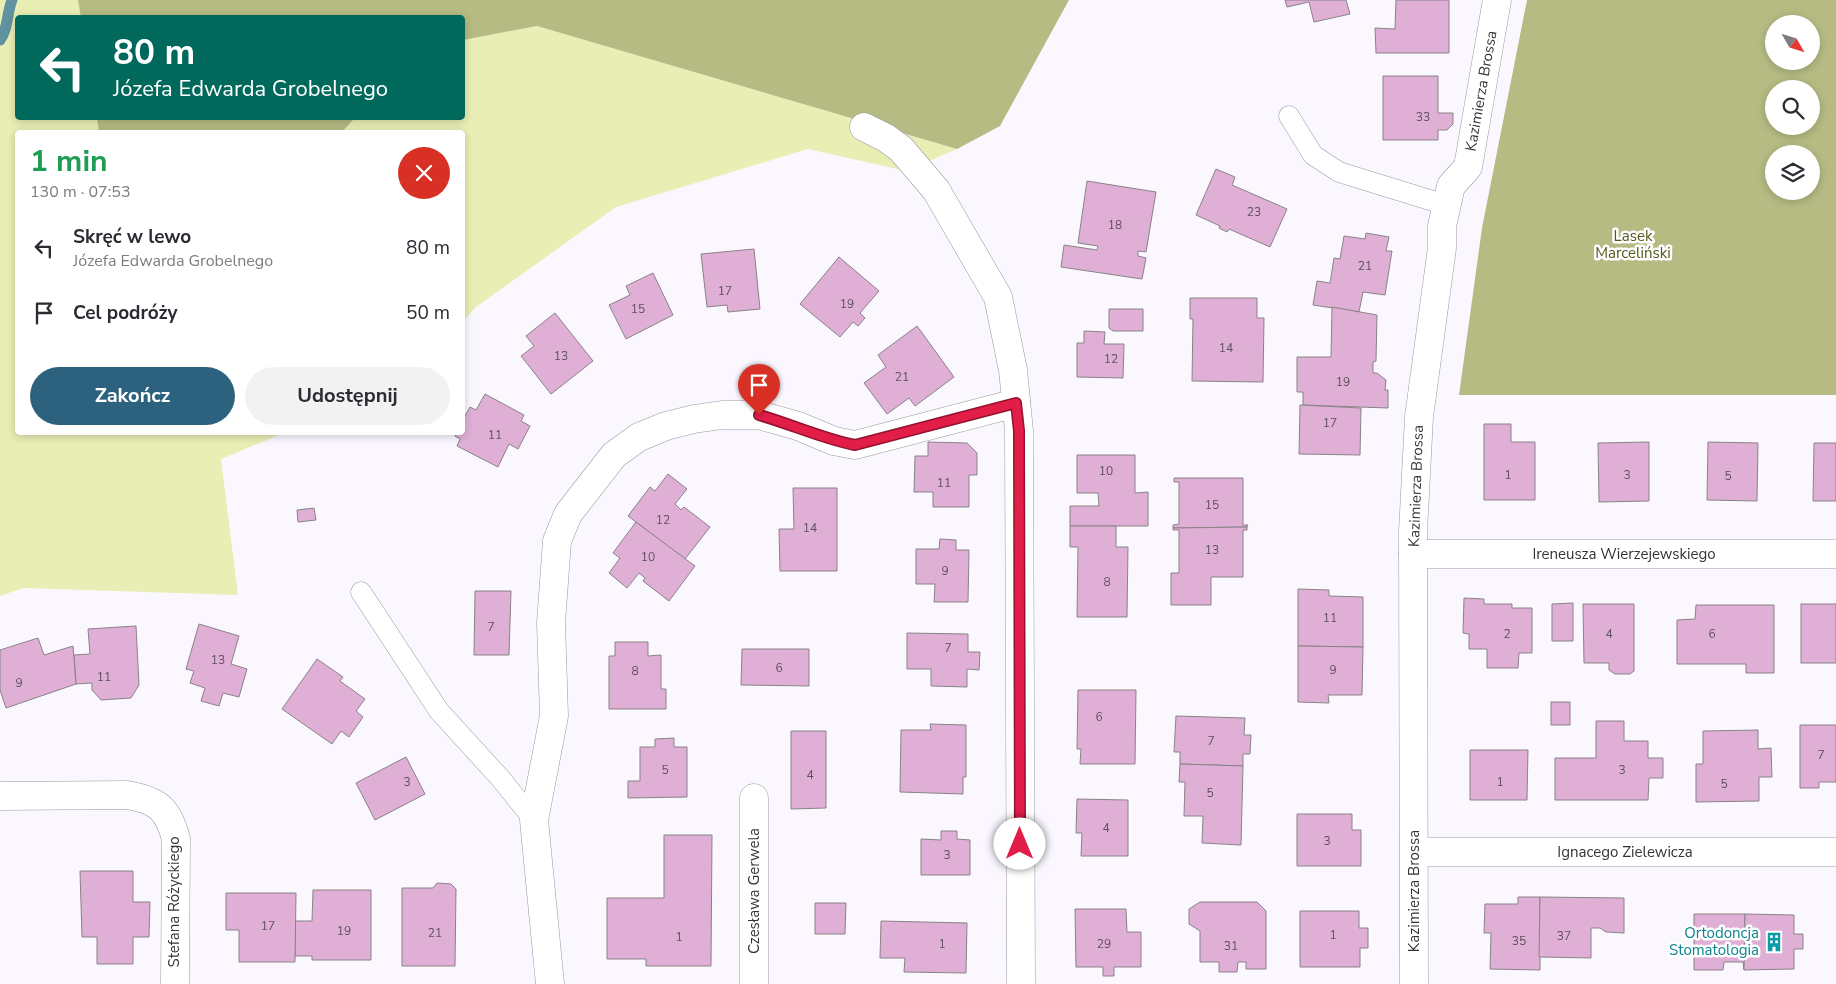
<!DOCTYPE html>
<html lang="pl">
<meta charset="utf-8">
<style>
body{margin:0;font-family:"Nunito Sans",sans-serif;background:#f2f2f3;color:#2b2b33;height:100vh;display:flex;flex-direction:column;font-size:19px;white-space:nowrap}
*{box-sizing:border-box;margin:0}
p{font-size:16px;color:#7c7c81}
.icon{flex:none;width:28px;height:28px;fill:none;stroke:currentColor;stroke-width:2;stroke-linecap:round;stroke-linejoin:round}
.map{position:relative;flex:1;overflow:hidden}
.sheet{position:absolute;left:15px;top:130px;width:450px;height:305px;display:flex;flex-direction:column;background:#fff;border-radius:5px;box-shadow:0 2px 8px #0003}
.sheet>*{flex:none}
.guide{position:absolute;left:15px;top:15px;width:450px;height:105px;border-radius:5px;box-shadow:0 2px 8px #0003;background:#00695c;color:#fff;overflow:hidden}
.needle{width:32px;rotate:129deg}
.tools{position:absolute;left:1765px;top:15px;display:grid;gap:10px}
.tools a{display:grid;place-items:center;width:55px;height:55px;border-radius:50%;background:#fff;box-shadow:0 2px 8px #0003;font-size:25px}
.pin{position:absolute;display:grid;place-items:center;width:42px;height:42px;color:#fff;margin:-51px -21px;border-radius:50% 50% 50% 0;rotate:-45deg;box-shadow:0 0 5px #0007}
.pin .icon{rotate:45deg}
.me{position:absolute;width:55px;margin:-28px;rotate:0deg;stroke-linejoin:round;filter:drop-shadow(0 0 4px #0008)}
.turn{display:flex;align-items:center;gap:18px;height:105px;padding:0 15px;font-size:22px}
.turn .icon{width:65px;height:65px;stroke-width:2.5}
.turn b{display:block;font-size:35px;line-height:42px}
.round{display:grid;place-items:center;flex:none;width:52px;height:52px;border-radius:26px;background:#f2f2f3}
.overview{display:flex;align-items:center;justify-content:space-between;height:85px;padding:0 15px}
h1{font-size:30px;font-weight:700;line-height:38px;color:#1e9e55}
.action{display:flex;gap:10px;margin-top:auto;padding:10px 15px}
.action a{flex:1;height:58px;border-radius:30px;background:#2d627e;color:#fff;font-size:20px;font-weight:700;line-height:58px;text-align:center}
.action a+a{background:#f2f2f3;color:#2b2b33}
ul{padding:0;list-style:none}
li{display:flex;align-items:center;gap:15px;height:65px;padding:0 15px}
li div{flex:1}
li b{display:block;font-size:19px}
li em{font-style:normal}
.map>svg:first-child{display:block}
.green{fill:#e9eeb5}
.forest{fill:#b6bb83;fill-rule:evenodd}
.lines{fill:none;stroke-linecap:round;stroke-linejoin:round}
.stream{stroke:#60929f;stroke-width:11}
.building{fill:#dfafd5;stroke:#8a8288}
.service-casing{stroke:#9b97a0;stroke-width:21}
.minor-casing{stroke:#9b97a0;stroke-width:29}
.service{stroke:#fff;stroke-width:20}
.minor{stroke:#fff;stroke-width:28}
.route-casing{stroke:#92132f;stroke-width:12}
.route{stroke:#e11d48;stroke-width:9}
.labels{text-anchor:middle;stroke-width:5;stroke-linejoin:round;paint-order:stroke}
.number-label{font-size:12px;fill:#5e515e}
.street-label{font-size:15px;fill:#333236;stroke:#fff}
.park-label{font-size:15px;fill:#545718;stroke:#fff}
.culture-label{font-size:15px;fill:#0d838f;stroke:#fff;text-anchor:end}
</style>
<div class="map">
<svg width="1836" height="984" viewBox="0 0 1836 984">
<rect width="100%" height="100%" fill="#faf8fe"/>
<g class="green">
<path d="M0 0H78L81 17 18 18V118H97L99 132H18V432L284 433 221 459 238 595 23 588 0 596Z"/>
<path d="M537 26 957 149 906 171 808 149 616 207 476 307 463 321 462 132H342L355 118H462L463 40Z"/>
</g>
<g class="forest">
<path d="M78 0H1069L1000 126 957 149 537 26 463 40 462 18H81Z"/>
<path d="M1527 0H1836V395H1459L1482 228ZM1774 24H1811V61H1774ZM1774 89H1811V126H1774ZM1774 154H1811V191H1774Z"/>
<path d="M97 118H355L342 132H99Z"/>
</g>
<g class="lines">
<path class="stream" d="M0 40C8 30 7 12 12 0"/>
</g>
<g class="building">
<path d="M1285 0H1346L1350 14 1314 22 1309 2 1287 7Z"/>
<path d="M1396 0H1449V53H1376L1375 28 1395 29Z"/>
<path d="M1383 76H1438V113H1453V124L1447 130H1438V140H1383Z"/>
<path d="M1216 169 1235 177 1232 185 1287 209 1270 247 1229 229 1227 232 1219 228 1220 226 1196 215Z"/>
<path d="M1087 181 1156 192 1146 252 1138 251V256L1146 258 1142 279 1061 267 1064 245 1097 250 1098 246 1078 243Z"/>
<path d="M1366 233 1389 237 1386 251H1392L1385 295 1363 292 1359 312 1313 305 1317 281 1330 283 1334 258 1340 259 1344 236 1365 239Z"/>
<path d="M754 249 760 309 728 312 727 305 707 307 701 254Z"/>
<path d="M839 257 879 291 860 313 865 318 858 326 853 322 840 337 800 304Z"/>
<path d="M653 273 673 315 626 339 609 305 630 295 626 286Z"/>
<path d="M1190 298H1257V318H1264L1263 382 1192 381 1193 319H1190Z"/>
<path d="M1332 307 1377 315 1376 361 1373 362V373H1377L1386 380 1385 390H1388V408L1303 405V392H1297V357H1331Z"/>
<path d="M1109 309H1143V331H1113L1109 328Z"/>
<path d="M555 313 593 361 551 394 521 356 534 346 526 336Z"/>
<path d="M917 326 954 377 915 406 909 398 887 414 864 383 886 367 878 355Z"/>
<path d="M1084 331 1105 332 1104 344H1124L1123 378 1077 377V343H1084Z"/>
<path d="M485 394 524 415 521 421 530 426 518 449 509 444 498 467 457 446 460 439 455 436 457 432H462V421L470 407 476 410Z"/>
<path d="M1300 405 1361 408 1360 455 1299 454Z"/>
<path d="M1484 424H1511V442H1535V500H1484Z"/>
<path d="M928 442 967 443 977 453V475H969V507H933V492H914L915 456H928Z"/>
<path d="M1649 442V501L1599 502 1598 443Z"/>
<path d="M1708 442 1758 443 1757 501 1707 500Z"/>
<path d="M1814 443H1836V501H1813Z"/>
<path d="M1077 455H1135V493L1148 492V526H1070V506H1099L1098 493H1077Z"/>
<path d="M668 474 687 489 675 504 681 510 684 507 710 527 685 559 628 516 650 487 655 491Z"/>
<path d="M1174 478H1243V525H1248L1247 527 1173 528V525L1179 524V482H1174Z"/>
<path d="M793 488H837V571H780L779 529H794Z"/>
<path d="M314 508 316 520 298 522 297 510Z"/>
<path d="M636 522 695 566 669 601 643 581 645 578 639 573 627 588 609 573 620 558 613 553Z"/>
<path d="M1070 526H1116V547H1128L1127 617H1077L1078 547H1070Z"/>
<path d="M1247 527V530H1243V577H1211V605H1171V573H1179V530H1173V528Z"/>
<path d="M940 539 956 540V550H969L968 602H934L935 584H916V549H939Z"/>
<path d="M1298 589 1329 590V596L1363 597V647L1298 646Z"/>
<path d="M475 591H511L509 655H474Z"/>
<path d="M1464 598 1484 599V604H1512V608H1532V653H1519L1518 668H1487V649H1469V634L1463 633Z"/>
<path d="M1573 603V641H1552V604Z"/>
<path d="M1583 604H1634V671L1630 674H1615L1609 670V663H1584Z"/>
<rect x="1801" y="604" width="35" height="59"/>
<path d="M1696 605H1774V673H1746V664H1677V620L1695 619Z"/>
<path d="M199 624 239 636 231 664 247 669 239 697 223 693 219 706 201 701 205 688 190 683 194 671 186 669Z"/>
<path d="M136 626 139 685 131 698 101 700 92 690V683L76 684 74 655 90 654 88 629Z"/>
<path d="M907 633 968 634V652H980L979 670 967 669V687L931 686V669H907Z"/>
<path d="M38 638 44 655 73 646 76 684 6 708 0 690V650Z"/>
<path d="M615 642H648V656L661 655V689H666V709H609V656H615Z"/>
<path d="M1298 646 1363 647 1362 695H1328L1329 703 1298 702Z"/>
<path d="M742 649H809V686L741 685Z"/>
<path d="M317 659 343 677 340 681 365 699 356 711 363 717 349 737 341 731 332 744 282 709Z"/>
<path d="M1078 690H1136L1135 764H1080L1081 749H1077Z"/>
<rect x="1551" y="702" width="19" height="23"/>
<path d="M1176 716 1245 718 1244 735H1251L1250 754H1243V766L1180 764V752H1174Z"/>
<path d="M1596 721H1624V741H1648V758H1663V778H1649L1648 800H1555V758H1596Z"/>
<path d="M930 724 966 725V777H963V794L900 792 901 730H931Z"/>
<path d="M1800 725H1836V782H1819V788H1800Z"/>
<path d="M1758 730V749L1771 748 1772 777H1759V801L1696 802V764H1703V731Z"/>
<path d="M791 731H826V808L791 809Z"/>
<path d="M674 738V747H687V797L628 798V781H640V747H655V739Z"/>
<path d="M1470 750H1528L1527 800H1470Z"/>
<path d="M406 757 425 794 375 820 356 783Z"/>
<path d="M1180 764 1243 766 1241 845 1202 843 1203 816H1184L1185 782H1179Z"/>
<path d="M1077 799 1128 800V856H1081L1082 833H1076Z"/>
<path d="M1297 814H1352V830H1361V866H1297Z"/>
<path d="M941 831H957V839L970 840V875H921V839L941 840Z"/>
<path d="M664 835H712L711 966H646V959H607V898H664Z"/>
<path d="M80 871H133V902H150L149 937H133V964H97V937H82Z"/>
<path d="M437 883 451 884 456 889 455 966H402V888H433Z"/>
<path d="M313 890H371V960H312V956H295V921H312Z"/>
<path d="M226 893H296L295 962H239V930H226Z"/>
<path d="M1518 897H1540V970L1490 969 1491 933H1484L1485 904H1518Z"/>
<path d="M1540 897 1624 898V933L1606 932 1600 928H1591V958L1539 957Z"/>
<path d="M1200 902H1257L1266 911V969H1246V962H1238L1237 972H1219V962H1200V931L1189 924V909Z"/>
<path d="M815 903H846L845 934H815Z"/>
<path d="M1075 909H1126L1127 932H1141V967H1114V976H1103V967H1076Z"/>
<path d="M1300 911H1359V928H1368V948H1360V967H1300Z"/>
<path d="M1694 914H1745L1744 970 1743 962H1724L1723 970H1694Z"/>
<path d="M1745 914 1794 915V934H1803V949H1794V969L1744 970Z"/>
<path d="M881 921 967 923 966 973 904 972 905 958H880Z"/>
</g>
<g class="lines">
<defs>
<g id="service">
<path d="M1289 116 1313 155 1339 172 1446 205"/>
<path d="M361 592 439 711 501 779 534 820"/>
</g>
<g id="minor">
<path d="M864 127 886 138 901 149 936 190 998 297 1013 370 1019 431 1021 984"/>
<path d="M1413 554H1836"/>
<path d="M0 796 127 795C157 800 168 808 176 839L175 984"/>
<path d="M1414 852H1836"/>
<path d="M550 984 534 820 554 716 551 623 557 541 568 514 614 455 639 437 666 426 694 419 722 415H759L798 426 834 441 855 445 1016 403"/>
<path d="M754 984V798"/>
<path d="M1414 984 1413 532 1419 417 1442 248V226L1451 186 1468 167 1497 0"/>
</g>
</defs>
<use href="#service" class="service-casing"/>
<use href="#minor" class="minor-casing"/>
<use href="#service" class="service"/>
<use href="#minor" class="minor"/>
</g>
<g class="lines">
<defs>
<path id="route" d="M759 415C791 424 823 439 855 445L1016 403 1019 431 1020 844"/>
</defs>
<use href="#route" class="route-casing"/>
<use href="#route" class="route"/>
</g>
<defs>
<symbol id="building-bare" viewBox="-9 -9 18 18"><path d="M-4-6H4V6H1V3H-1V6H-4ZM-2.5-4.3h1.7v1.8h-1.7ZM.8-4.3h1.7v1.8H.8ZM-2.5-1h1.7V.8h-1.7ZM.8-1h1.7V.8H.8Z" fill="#0f9aa8" stroke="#fff" stroke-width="2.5" paint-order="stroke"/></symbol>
</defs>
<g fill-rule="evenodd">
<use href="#building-bare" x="1760" y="928" width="28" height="28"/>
</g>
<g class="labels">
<g class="number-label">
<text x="1423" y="121">33</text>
<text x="1254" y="216">23</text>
<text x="1115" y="229">18</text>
<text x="1365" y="270">21</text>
<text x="725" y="295">17</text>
<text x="847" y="308">19</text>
<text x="638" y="313">15</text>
<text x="1226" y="352">14</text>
<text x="561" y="360">13</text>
<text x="1111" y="363">12</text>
<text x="902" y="381">21</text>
<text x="1343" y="386">19</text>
<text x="1330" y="427">17</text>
<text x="495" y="439">11</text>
<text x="1106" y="475">10</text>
<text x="1508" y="479">1</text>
<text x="1627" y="479">3</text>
<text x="1728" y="480">5</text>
<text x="944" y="487">11</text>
<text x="1212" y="509">15</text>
<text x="663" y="524">12</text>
<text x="810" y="532">14</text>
<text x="1212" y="554">13</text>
<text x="648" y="561">10</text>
<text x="945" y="575">9</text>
<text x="1107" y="586">8</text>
<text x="1330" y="622">11</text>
<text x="491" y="631">7</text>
<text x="1507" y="638">2</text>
<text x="1609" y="638">4</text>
<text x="1712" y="638">6</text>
<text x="948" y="652">7</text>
<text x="218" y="664">13</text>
<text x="779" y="672">6</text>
<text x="1333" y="674">9</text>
<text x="635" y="675">8</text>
<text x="104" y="681">11</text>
<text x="19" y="687">9</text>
<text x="1099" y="721">6</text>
<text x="1211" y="745">7</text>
<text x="1821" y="759">7</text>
<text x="665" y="774">5</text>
<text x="1622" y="774">3</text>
<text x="810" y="779">4</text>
<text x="407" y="786">3</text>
<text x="1500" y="786">1</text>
<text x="1724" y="788">5</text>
<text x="1210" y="797">5</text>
<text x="1106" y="832">4</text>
<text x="1327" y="845">3</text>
<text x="947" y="859">3</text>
<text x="268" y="930">17</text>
<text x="344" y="935">19</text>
<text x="435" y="937">21</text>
<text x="1333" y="939">1</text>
<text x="1564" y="940">37</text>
<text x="679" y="941">1</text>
<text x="1519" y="945">35</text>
<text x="942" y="948">1</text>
<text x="1104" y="948">29</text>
<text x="1231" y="950">31</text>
</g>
<g class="street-label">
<text transform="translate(1481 91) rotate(-80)" y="5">Kazimierza Brossa</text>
<text transform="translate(1416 486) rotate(-88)" y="5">Kazimierza Brossa</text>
<text x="1624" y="559">Ireneusza Wierzejewskiego</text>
<text x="1625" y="857">Ignacego Zielewicza</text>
<text transform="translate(754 891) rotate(-90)" y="5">Czesława Gerwela</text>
<text transform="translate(1414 891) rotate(-90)" y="5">Kazimierza Brossa</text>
<text transform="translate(174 902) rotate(-90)" y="5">Stefana Różyckiego</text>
</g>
<g class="park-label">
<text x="1633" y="241">Lasek<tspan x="1633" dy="17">Marceliński</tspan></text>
</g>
<g class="culture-label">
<text x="1759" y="938">Ortodoncja<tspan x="1759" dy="17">Stomatologia</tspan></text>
</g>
</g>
</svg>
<div class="tools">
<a><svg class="needle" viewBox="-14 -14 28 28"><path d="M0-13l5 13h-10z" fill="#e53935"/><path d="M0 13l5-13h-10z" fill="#7c7c81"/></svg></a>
<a><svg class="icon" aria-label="search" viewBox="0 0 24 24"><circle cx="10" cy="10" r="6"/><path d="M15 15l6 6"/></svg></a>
<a><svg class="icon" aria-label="layers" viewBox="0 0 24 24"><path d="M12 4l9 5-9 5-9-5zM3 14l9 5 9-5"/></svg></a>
</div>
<div class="pin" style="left:759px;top:415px;background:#d93025"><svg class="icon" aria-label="arrive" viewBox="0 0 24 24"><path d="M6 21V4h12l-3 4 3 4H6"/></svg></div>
<svg class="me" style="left:1020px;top:844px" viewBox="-20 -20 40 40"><circle r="19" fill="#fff"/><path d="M0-13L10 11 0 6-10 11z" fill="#e11d48"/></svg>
<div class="guide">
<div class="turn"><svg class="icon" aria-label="left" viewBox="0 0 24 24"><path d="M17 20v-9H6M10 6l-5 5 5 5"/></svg><div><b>80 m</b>Józefa Edwarda Grobelnego</div></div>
</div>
<section class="sheet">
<div class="overview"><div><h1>1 min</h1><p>130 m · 07:53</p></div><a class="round" style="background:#d93025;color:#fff"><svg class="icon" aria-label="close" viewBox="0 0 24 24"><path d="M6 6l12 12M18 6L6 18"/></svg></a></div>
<ul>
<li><svg class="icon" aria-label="left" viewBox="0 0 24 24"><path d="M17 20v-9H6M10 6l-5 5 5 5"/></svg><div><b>Skręć w lewo</b><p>Józefa Edwarda Grobelnego</p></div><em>80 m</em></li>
<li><svg class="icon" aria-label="arrive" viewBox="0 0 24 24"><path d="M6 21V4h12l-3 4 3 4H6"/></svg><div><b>Cel podróży</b></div><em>50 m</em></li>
</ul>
<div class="action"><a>Zakończ</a><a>Udostępnij</a></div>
</section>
</div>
